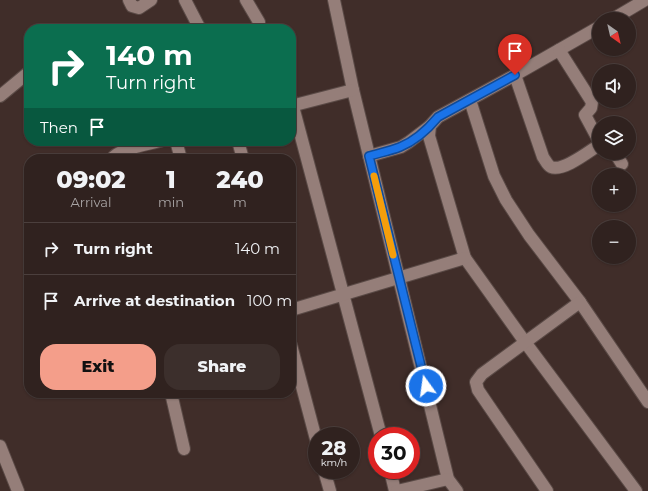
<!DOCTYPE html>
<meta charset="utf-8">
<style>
body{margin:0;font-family:Montserrat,sans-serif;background:#3c2f2c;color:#f1f3f6;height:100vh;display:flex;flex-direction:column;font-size:15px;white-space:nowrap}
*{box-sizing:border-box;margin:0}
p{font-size:13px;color:#a8a4a4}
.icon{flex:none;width:22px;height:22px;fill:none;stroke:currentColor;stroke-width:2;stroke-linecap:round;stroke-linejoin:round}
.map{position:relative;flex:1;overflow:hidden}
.sheet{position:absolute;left:24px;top:154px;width:272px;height:244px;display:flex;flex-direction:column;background:#30221f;border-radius:16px;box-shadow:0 1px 3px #0004,0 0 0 1px #4b3f3d}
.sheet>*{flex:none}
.guide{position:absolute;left:24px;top:24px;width:272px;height:122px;border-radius:16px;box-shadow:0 1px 3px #0004,0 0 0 1px #4b3f3d;background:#0b6e4f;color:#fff;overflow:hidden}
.needle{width:26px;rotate:146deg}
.tools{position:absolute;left:592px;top:12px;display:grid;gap:8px}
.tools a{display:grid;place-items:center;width:44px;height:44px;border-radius:50%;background:#30221f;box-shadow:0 1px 3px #0004,0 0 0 1px #4b3f3d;font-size:20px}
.speed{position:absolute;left:308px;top:427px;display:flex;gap:8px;font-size:20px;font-weight:700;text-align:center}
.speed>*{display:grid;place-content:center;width:52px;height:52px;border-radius:50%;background:#30221f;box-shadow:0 1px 3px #0004,0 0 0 1px #4b3f3d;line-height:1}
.speed small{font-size:10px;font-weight:400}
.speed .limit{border:6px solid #d22;background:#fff;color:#111}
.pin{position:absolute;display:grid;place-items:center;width:34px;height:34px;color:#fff;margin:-41px -17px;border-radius:50% 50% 50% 0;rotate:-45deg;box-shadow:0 0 4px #0007}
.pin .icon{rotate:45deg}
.me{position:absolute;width:44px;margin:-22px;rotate:346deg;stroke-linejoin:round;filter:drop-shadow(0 0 3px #0008)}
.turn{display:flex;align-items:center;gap:14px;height:84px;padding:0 16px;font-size:18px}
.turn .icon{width:52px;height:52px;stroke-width:2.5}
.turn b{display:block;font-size:28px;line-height:34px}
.then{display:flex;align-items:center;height:38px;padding:0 16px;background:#0003;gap:8px;font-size:15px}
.eta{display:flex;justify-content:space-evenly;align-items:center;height:68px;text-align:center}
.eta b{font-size:24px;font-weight:800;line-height:28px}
.button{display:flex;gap:8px;margin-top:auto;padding:8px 16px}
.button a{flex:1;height:46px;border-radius:16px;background:#f49e8a;color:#111;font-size:16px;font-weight:800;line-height:46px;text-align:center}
.button a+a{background:#3c2f2c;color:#f1f3f6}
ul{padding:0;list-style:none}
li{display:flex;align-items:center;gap:12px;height:52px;padding:0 16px;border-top:1px solid #4b3f3d}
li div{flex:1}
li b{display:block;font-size:15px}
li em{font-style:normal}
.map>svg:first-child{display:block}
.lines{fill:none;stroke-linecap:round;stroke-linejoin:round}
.minor-casing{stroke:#5a4a46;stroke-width:14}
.minor{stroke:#957e79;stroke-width:12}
.route-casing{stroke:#114b97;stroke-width:10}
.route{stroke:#1a73e8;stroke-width:7}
.slow{stroke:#f59e0b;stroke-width:7}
</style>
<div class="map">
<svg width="648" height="491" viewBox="0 0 648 491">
<rect width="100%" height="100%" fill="#402d29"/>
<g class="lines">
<defs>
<g id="minor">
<path d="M129 0 132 6 139 8 151 0"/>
<path d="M185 0 200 29"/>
<path d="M246 0 259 22"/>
<path d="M334 0 353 90 448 479 457 491"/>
<path d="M613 19 645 0"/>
<path d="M599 27 515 75 438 117 430 126 429 136 465 258 525 342 636 491"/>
<path d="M559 50 592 102 591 108 585 115 599 141"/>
<path d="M515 75 543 157C546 161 547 165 551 167 563 172 588 152 599 145"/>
<path d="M0 96 29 72"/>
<path d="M291 99 381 436"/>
<path d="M470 100 494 176 506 200 529 235 580 302"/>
<path d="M291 106 353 90"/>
<path d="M176 141 181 159"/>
<path d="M238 141 243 159"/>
<path d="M615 153 622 164"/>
<path d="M369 156 401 147 409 142 430 126"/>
<path d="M112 159C117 149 149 144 160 141"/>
<path d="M291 310 465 258"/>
<path d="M291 345 317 443"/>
<path d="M171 393 184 449"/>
<path d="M0 446 18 491"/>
<path d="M324 470 330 491"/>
<path d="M390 470 395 491"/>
<path d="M397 491 448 479"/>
<path d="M547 491 478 390 476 382 482 374 580 302 648 402"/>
</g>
</defs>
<use href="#minor" class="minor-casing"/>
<use href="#minor" class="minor"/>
</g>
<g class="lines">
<defs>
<path id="route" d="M426 386 369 156C379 153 390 151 400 147 415 141 428 129 438 117L515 75"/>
</defs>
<use href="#route" class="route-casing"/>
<use href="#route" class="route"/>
<path class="slow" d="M374 176 393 255"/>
</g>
</svg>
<div class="tools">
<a><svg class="needle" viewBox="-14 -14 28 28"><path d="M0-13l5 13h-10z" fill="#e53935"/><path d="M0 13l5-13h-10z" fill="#a8a4a4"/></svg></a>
<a><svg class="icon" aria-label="sound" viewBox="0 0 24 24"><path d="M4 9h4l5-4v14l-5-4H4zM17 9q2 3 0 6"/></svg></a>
<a><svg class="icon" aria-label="layers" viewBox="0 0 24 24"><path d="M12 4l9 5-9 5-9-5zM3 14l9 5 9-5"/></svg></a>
<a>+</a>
<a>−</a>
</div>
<div class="speed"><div>28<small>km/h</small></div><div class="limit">30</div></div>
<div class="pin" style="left:515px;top:75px;background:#d93025"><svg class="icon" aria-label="arrive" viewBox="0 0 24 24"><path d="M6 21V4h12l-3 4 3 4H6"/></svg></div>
<svg class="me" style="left:426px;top:386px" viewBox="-20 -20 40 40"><circle r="17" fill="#1a73e8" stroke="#fff" stroke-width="3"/><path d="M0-11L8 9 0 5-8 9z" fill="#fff"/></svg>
<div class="guide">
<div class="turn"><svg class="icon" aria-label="right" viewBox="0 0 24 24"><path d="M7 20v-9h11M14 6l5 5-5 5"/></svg><div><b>140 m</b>Turn right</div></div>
<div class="then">Then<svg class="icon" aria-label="arrive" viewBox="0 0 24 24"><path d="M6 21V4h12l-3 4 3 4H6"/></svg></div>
</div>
<section class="sheet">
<div class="eta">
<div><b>09:02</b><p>Arrival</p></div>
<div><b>1</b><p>min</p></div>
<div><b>240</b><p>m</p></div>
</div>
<ul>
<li><svg class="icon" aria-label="right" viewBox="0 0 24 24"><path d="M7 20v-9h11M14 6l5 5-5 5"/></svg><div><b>Turn right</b></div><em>140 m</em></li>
<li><svg class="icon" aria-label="arrive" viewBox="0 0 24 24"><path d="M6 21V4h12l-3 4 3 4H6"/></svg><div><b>Arrive at destination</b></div><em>100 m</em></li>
</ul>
<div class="button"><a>Exit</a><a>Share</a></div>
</section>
</div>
